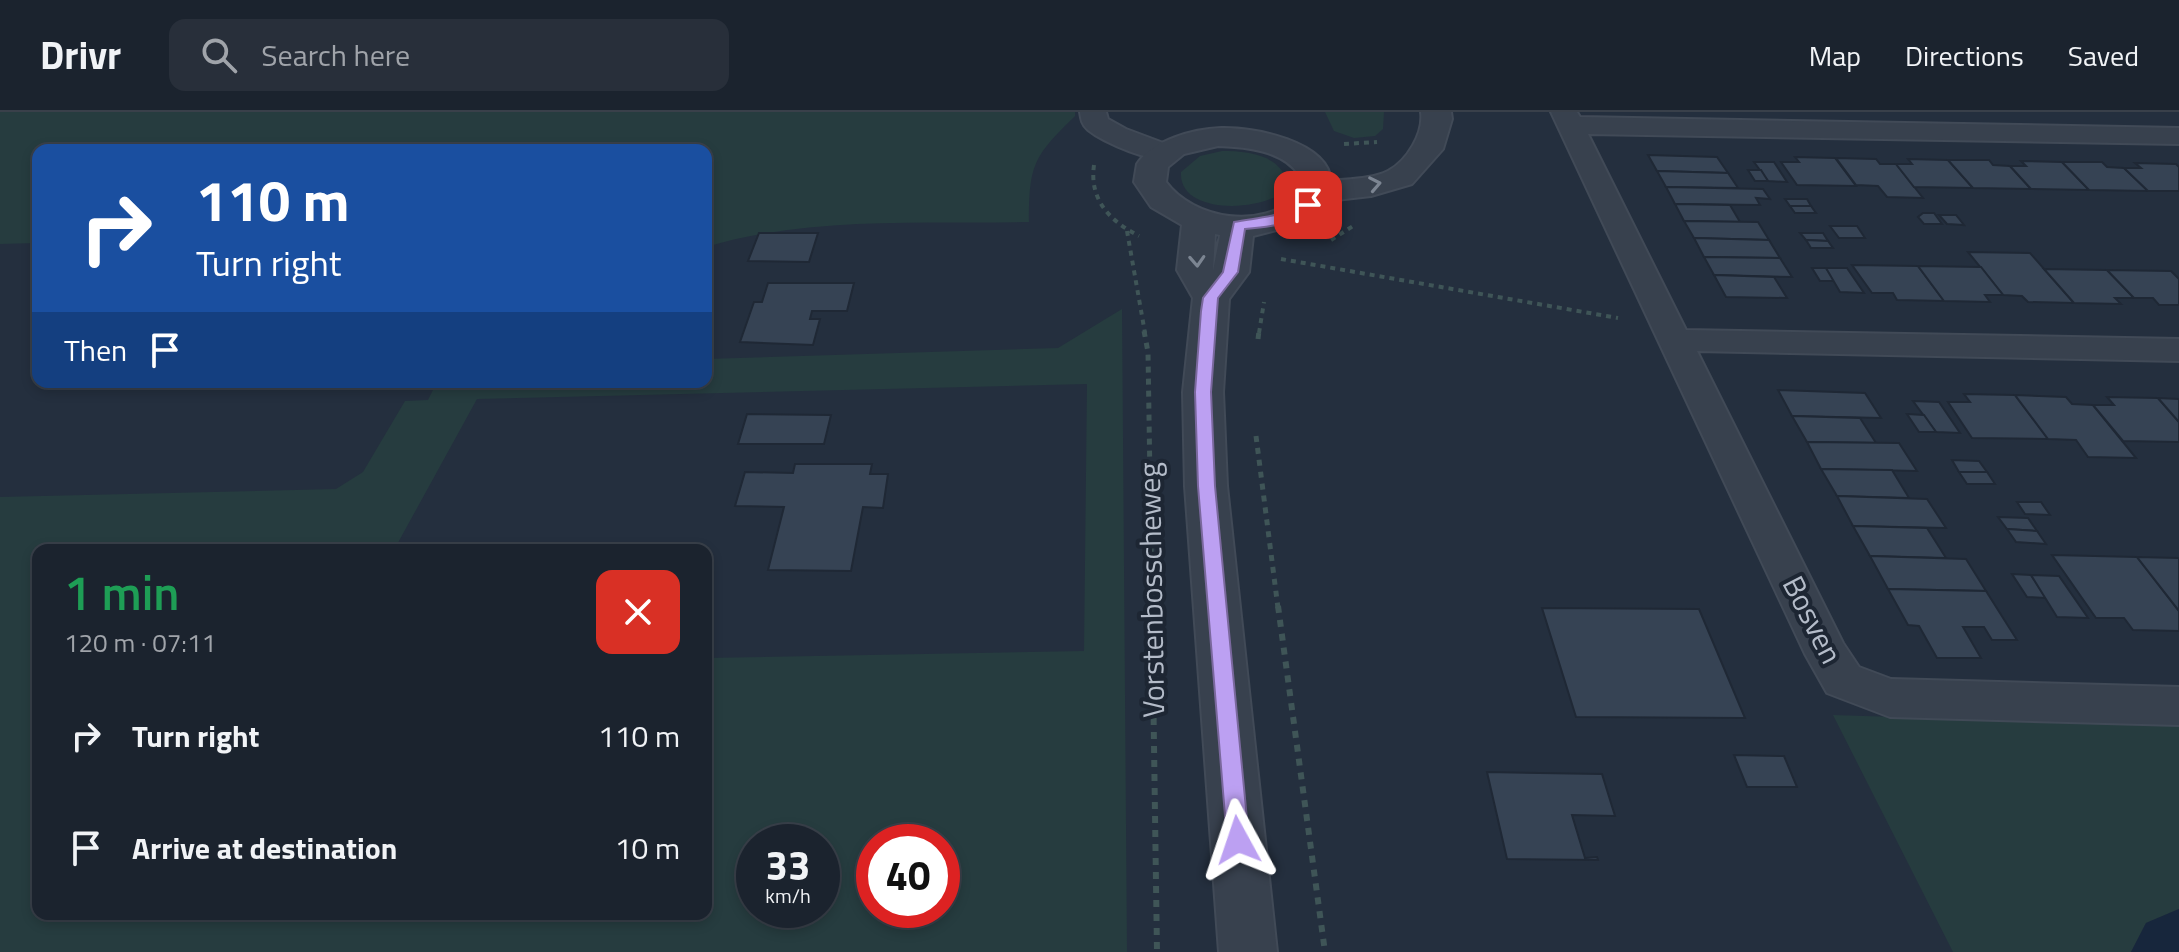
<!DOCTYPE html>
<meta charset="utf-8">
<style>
body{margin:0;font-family:"Titillium Web",sans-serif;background:#282f3a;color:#f1f3f6;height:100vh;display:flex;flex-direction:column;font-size:30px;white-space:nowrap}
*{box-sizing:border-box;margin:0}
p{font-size:26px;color:#a0a4aa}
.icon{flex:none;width:44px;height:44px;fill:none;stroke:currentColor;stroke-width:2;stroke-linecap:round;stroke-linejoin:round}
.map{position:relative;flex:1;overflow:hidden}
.drawer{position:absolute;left:32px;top:432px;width:680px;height:376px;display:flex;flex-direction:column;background:#1b232e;border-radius:16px;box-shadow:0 4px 12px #0003,0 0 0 2px #39404a}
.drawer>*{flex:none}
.banner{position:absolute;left:32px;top:32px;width:680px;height:244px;border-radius:16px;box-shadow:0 4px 12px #0003,0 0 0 2px #39404a;background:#1a4fa0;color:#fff;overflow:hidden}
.speed{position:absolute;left:736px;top:712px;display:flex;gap:16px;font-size:40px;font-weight:700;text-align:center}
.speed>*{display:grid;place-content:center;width:104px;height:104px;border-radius:50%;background:#1b232e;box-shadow:0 4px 12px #0003,0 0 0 2px #39404a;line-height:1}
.speed small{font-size:20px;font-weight:400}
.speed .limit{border:12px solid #d22;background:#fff;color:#111}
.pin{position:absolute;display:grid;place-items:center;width:68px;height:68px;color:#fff;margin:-34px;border-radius:16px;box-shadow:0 4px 12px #0006}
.me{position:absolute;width:88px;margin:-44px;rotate:355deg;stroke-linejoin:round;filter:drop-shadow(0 0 6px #0008)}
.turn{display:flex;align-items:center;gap:28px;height:168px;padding:0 32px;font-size:36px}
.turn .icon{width:104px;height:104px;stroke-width:2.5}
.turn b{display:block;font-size:56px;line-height:68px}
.then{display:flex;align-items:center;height:76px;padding:0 32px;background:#0003;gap:16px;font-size:30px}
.round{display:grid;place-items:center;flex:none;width:84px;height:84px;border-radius:16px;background:#282f3a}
.headline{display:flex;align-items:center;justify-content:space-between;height:136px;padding:0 32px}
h1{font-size:48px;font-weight:600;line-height:60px;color:#1e9e55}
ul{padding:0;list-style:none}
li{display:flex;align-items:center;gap:24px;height:112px;padding:0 32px}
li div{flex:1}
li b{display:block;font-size:30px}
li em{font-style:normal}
header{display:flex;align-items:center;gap:48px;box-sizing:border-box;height:112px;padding:0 40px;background:#1b232e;border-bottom:2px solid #39404a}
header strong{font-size:38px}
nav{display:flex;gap:44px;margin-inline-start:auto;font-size:28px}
.search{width:560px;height:72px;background:#282f3a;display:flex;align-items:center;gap:20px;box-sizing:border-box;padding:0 28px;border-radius:16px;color:#a0a4aa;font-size:30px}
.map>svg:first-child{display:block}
.green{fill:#263c3f;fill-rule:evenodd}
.water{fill:#17263c}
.building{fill:#364354;stroke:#1f2835;stroke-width:2}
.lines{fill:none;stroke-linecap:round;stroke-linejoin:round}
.minor-casing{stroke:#414a57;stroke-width:4}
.tertiary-casing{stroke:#414a57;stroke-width:4}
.path-far2{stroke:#3f5557;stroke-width:4;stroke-dasharray:5 5;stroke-linecap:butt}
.path-far1{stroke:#3f5557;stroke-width:5;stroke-dasharray:6 6;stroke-linecap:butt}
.path{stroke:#3f5557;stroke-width:6;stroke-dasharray:7 7;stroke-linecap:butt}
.minor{fill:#38414e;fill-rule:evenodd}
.tertiary{fill:#38414e;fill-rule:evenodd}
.oneway{stroke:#7c8592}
.route{fill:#bca0f2;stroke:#7a689d;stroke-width:2}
.labels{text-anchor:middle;stroke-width:8;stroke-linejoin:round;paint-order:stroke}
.street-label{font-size:30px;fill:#b4bcc9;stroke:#1d2633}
</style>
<header>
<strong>Drivr</strong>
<div class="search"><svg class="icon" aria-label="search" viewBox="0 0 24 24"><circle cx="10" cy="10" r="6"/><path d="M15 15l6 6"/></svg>Search here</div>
<nav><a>Map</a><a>Directions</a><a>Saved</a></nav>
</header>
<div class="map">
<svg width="2179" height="840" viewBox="0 0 2179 840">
<rect width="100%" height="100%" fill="#242f3e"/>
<g class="green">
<path d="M0 0H1075V4C1034 44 1029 52 1029 110 921 112 810 104 706 135V38H38V131L0 132Z"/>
<path d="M1325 0H1384L1383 17 1375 24 1354 26 1334 19Z"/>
<path d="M1222 39C1246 39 1276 42 1286 66L1284 79C1261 100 1178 103 1181 60L1200 44Z"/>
<path d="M1122 197 1127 840H0V385L336 377 363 360 405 289 428 288 437 270H706V247L1058 236ZM1087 272 1084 539 706 546V802H38V438H394L477 287ZM822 730V798H754V730ZM942 730V798H874V730Z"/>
<path d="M1833 603 2179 614V797L2146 811 2131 840H1953Z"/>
</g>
<path class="water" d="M2179 797V840H2131L2146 811Z"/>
<g class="building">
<path d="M1648 43 1717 45 1728 61 1657 59Z"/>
<path d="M1795 45 1835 46 1856 74 1797 73 1781 50H1799Z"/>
<path d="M1836 46 1876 47 1880 52H1896L1923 86 1887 85 1878 74 1856 73Z"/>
<path d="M1908 47 1948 48 1973 76 1914 75 1896 52H1912Z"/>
<path d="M1948 48H1989L1993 53 2010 54 2031 77 1973 76Z"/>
<path d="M2021 49 2062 50 2089 78 2031 77 2010 54H2026Z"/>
<path d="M1754 50H1774L1787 70 1768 69Z"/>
<path d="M2062 50H2102L2107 55 2124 56 2148 79 2089 78Z"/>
<path d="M2135 51 2176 52 2179 55V79H2148L2124 56H2141Z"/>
<path d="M1748 58H1761L1768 69H1755Z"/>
<path d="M1657 59 1728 61 1738 76 1666 75Z"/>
<path d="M1666 75 1763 77 1770 87 1756 86 1760 93 1675 92Z"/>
<path d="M1785 87H1807L1811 94H1790Z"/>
<path d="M1675 92 1730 93 1740 110 1684 109Z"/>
<path d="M1790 94H1811L1816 101H1795Z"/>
<path d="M1923 101H1934L1942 112H1924L1918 105Z"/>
<path d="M1939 103H1956L1964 113 1947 112Z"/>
<path d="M1684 109 1758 110 1769 128 1694 126Z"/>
<path d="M1830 114H1857L1865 126H1839Z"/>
<path d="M759 121H818L809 150 748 149Z"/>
<path d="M1800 121H1823L1828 129 1806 128Z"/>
<path d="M1694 126 1769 128 1780 146 1704 145Z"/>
<path d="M1806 128 1828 129 1833 136H1811Z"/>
<path d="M1968 140 2030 141 2074 191 2028 190 2022 184 2003 183Z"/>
<path d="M1704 145 1780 146 1792 165 1714 163Z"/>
<path d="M1852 153 1918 154 1944 189 1897 188 1893 181H1872Z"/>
<path d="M1918 154 1981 155 2003 183H1985L1990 190 1944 189Z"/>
<path d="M1812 156H1826L1835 169H1820Z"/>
<path d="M1826 156H1847L1864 181 1840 180Z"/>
<path d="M2044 157 2107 158 2134 186H2115L2121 192 2074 191Z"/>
<path d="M2107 158 2171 159 2179 167V193H2159L2153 186H2134Z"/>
<path d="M1714 163 1774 165 1787 186 1726 185Z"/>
<path d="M768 171H854L847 199H812L810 207H820L813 233 740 230 754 190H762Z"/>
<path d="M1778 278 1865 281 1881 306 1792 304Z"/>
<path d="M1964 282 2015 283 2048 327 1972 326 1948 290H1970Z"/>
<path d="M2015 283 2066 285 2072 292 2093 293 2136 346 2088 345 2076 328 2048 327Z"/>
<path d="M2107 285 2158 286 2179 310V330L2123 329 2093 293H2114Z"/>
<path d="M2158 286 2179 287V310Z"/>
<path d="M1913 289 1939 290 1960 321 1936 320Z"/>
<path d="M747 302 831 303 824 332H738Z"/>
<path d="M1907 302 1924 303 1936 320H1919Z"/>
<path d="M1792 304 1860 306 1876 331 1807 330Z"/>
<path d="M1807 330 1899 331 1917 359 1821 357Z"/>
<path d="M1952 348 1979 349 1987 360H1959Z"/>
<path d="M795 352H872L870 362H888L883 396 863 395 851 459 768 458 784 395 735 394 745 360 793 361Z"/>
<path d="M1821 357 1892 358 1909 386 1837 384Z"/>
<path d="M1959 360H1987L1995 372H1967Z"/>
<path d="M1837 384 1927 387 1946 416 1853 414Z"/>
<path d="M2017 390H2041L2050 403 2025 402Z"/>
<path d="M1998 405 2028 406 2037 419 2007 417Z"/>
<path d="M1853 414 1927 416 1946 446 1870 444Z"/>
<path d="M2007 417 2037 419 2046 432 2016 430Z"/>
<path d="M2052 443 2137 445 2179 499V519L2133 518 2124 506H2096Z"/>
<path d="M1870 444 1966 447 1986 479 1888 477Z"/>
<path d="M2137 445 2179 446V499Z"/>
<path d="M2012 462 2031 463 2046 486 2027 485Z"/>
<path d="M2031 463 2059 464 2088 506 2057 505Z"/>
<path d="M1888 477 1986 479 2017 528H1992L1984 515H1963L1981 546H1937L1919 514 1908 513Z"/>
<path d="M1542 496 1699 497 1745 606 1576 605Z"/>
<path d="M1734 643 1784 644 1797 675H1747Z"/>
<path d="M1487 660 1602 662 1615 704 1572 703 1585 746 1597 745 1598 748 1507 747Z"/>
</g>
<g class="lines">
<defs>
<g id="minor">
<path d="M1080 0H1106L1108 7 1126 17 1174 35 1178 41 1174 47C1154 52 1104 31 1088 18 1082 13 1081 7 1080 0Z"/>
<path d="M1551 0H1577L1580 5 2179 16V32L1588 22 1686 218 2179 227V249L1697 239 1843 531 1859 555 1891 567 2179 575V613L1890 605 1827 581 1805 542Z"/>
</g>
<path id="tertiary" d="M1421 0H1451L1452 7 1443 37 1412 72 1371 84 1327 89 1304 111 1253 124 1249 160 1229 187 1223 280 1227 374 1277 840H1219L1185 374 1183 280 1193 186 1177 158 1182 113 1151 95 1134 70 1137 52C1153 28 1193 17 1221 16 1253 15 1328 29 1331 69 1349 67 1372 67 1388 59 1407 49 1424 21 1421 0ZM1218 34C1245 35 1283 38 1299 63L1297 84C1263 118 1194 108 1166 70L1168 55 1184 42ZM1215 122 1220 123 1213 159V158Z"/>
</defs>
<use href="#minor" class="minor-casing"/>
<use href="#tertiary" class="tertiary-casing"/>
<g class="path-far2">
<path d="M1344 32 1377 30"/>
<path d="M1094 53C1089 88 1110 109 1139 124"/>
<path d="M1127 119 1145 221"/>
<path d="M1331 128 1353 114"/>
<path d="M1281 147 1618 206"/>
<path d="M1259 221 1264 190"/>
</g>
<g class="path-far1">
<path d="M1144 219 1148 240 1152 496"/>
<path d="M1258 227 1259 219"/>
<path d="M1256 324 1278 496"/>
</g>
<g class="path">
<path d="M1152 494 1157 840"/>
<path d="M1278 494 1325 840"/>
</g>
<use href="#minor" class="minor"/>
<use href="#tertiary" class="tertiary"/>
</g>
<defs><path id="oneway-chevron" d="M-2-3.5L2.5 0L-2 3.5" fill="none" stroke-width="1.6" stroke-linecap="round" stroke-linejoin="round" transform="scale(2)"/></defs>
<g class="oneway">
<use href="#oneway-chevron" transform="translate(1375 72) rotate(-11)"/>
<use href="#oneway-chevron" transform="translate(1197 149) rotate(87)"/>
</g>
<path class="route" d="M1303 90 1315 93C1296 112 1271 115 1245 117L1238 160 1218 186 1217 199 1211 280 1215 374 1249 728 1246 735 1238 738 1230 735 1227 728 1198 374 1195 280 1201 199 1203 186 1223 160 1234 110C1260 105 1280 106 1303 90Z"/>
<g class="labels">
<g class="street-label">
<text transform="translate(1152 478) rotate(-91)" y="10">Vorstenbosscheweg</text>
<text transform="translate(1812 508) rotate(63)" y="10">Bosven</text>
</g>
</g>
</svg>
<div class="speed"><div>33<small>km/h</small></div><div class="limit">40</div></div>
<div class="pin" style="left:1308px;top:93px;background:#d93025"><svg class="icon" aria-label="arrive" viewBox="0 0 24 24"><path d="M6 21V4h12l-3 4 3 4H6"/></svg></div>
<svg class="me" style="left:1238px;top:728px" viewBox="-20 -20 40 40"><path d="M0-17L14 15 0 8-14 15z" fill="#bca0f2" stroke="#fff" stroke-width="4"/></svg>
<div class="banner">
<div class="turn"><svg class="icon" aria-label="right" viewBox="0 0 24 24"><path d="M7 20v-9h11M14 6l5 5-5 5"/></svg><div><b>110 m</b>Turn right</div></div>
<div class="then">Then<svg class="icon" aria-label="arrive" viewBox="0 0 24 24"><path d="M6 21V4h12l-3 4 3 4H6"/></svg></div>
</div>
<section class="drawer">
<div class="headline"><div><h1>1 min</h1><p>120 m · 07:11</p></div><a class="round" style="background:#d93025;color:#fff"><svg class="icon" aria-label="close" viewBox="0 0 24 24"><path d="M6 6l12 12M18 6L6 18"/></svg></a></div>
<ul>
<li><svg class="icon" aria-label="right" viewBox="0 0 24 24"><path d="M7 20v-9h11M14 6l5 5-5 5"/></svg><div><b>Turn right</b></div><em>110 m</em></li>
<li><svg class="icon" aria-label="arrive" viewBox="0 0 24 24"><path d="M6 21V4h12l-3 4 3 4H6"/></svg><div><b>Arrive at destination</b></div><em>10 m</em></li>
</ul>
</section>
</div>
